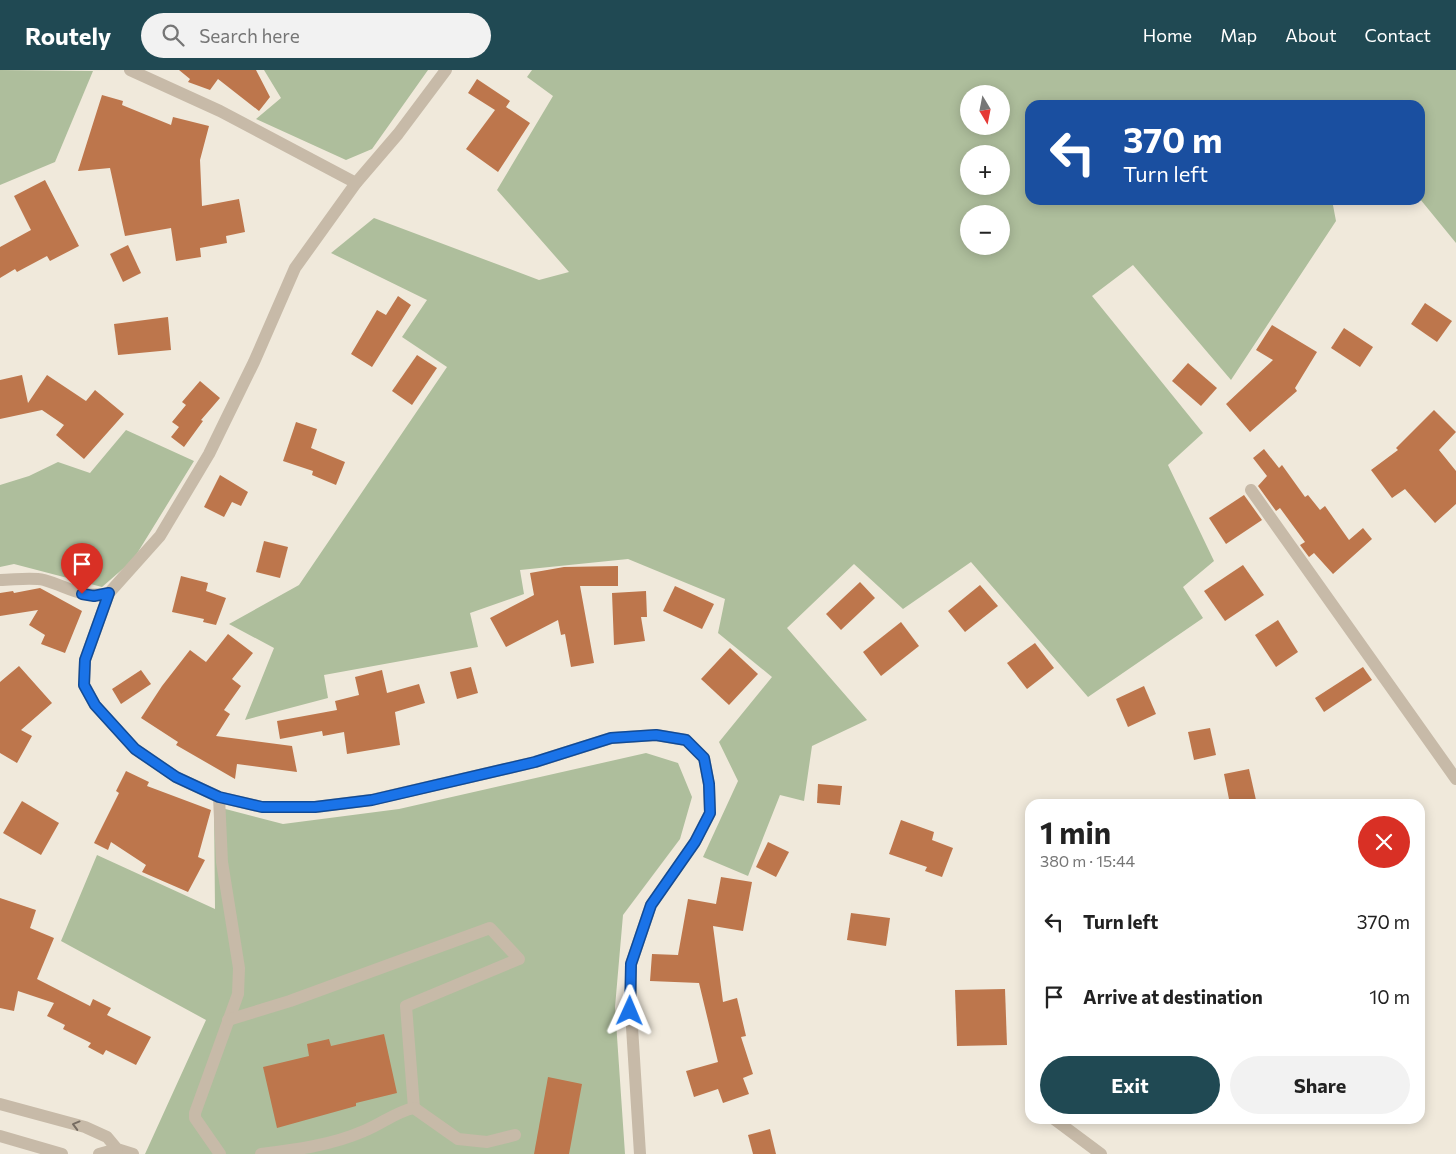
<!DOCTYPE html>
<meta charset="utf-8">
<style>
body{margin:0;font-family:Commissioner,sans-serif;background:#f2f2f2;color:#222;height:100vh;display:flex;flex-direction:column;font-size:19px;white-space:nowrap}
*{box-sizing:border-box;margin:0}
p{font-size:16px;color:#767676}
.icon{flex:none;width:28px;height:28px;fill:none;stroke:currentColor;stroke-width:2;stroke-linecap:round;stroke-linejoin:round}
.map{position:relative;flex:1;overflow:hidden}
.side{position:absolute;left:1025px;top:729px;width:400px;height:325px;display:flex;flex-direction:column;background:#fff;border-radius:15px;box-shadow:0 2px 12px #0003}
.side>*{flex:none}
.hud{position:absolute;left:1025px;top:30px;width:400px;height:105px;border-radius:15px;box-shadow:0 2px 12px #0003;background:#1a4fa0;color:#fff;overflow:hidden}
.needle{width:32px;rotate:170deg}
.buttons{position:absolute;left:960px;top:15px;display:grid;gap:10px}
.buttons a{display:grid;place-items:center;width:50px;height:50px;border-radius:50%;background:#fff;box-shadow:0 2px 12px #0003;font-size:25px}
.pin{position:absolute;display:grid;place-items:center;width:42px;height:42px;color:#fff;margin:-51px -21px;border-radius:50% 50% 50% 0;rotate:-45deg;box-shadow:0 0 5px #0007}
.pin .icon{rotate:45deg}
.me{position:absolute;width:55px;margin:-28px;rotate:1deg;stroke-linejoin:round;filter:drop-shadow(0 0 4px #0008)}
.turn{display:flex;align-items:center;gap:18px;height:105px;padding:0 15px;font-size:22px}
.turn .icon{width:65px;height:65px;stroke-width:2.5}
.turn b{display:block;font-size:35px;line-height:42px}
.round{display:grid;place-items:center;flex:none;width:52px;height:52px;border-radius:26px;background:#f2f2f2}
.summary{display:flex;align-items:center;justify-content:space-between;height:85px;padding:0 15px}
h1{font-size:30px;font-weight:700;line-height:38px}
.primary-button{display:flex;gap:10px;margin-top:auto;padding:10px 15px}
.primary-button a{flex:1;height:58px;border-radius:30px;background:#204953;color:#fff;font-size:20px;font-weight:700;line-height:58px;text-align:center}
.primary-button a+a{background:#f2f2f2;color:#222}
ul{padding:0;list-style:none}
li{display:flex;align-items:center;gap:15px;height:75px;padding:0 15px}
li div{flex:1}
li b{display:block;font-size:19px}
li em{font-style:normal}
header{display:flex;align-items:center;gap:30px;box-sizing:border-box;height:70px;padding:0 25px;background:#204953;color:#fff}
header strong{font-size:24px}
nav{display:flex;gap:28px;margin-inline-start:auto;font-size:18px}
.search{width:350px;height:45px;background:#f2f2f2;display:flex;align-items:center;gap:12px;box-sizing:border-box;padding:0 18px;border-radius:28px;color:#767676;font-size:19px}
.map>svg:first-child{display:block}
.green{fill:#aebe9c;fill-rule:evenodd}
.building{fill:#bd764c}
.lines{fill:none;stroke-linecap:round;stroke-linejoin:round}
.minor{stroke:#c7baa8;stroke-width:12}
.oneway{stroke:#766c62}
.route-casing{stroke:#114b97;stroke-width:12}
.route{stroke:#1a73e8;stroke-width:9}
</style>
<header>
<strong>Routely</strong>
<div class="search"><svg class="icon" aria-label="search" viewBox="0 0 24 24"><circle cx="10" cy="10" r="6"/><path d="M15 15l6 6"/></svg>Search here</div>
<nav><a>Home</a><a>Map</a><a>About</a><a>Contact</a></nav>
</header>
<div class="map">
<svg width="1456" height="1084" viewBox="0 0 1456 1084">
<rect width="100%" height="100%" fill="#f0e9db"/>
<g class="green">
<path d="M0 0 93 1 55 92 0 115Z"/>
<path d="M264 0H428L372 79 346 90 256 49 281 28Z"/>
<path d="M532 0H1456V173L1420 129V35H1030V130H1332L1336 151 1231 310 1133 195 1092 226 1203 363 1168 395 1214 491 1183 517 1203 548 1088 627 971 492 903 539 854 494 787 558 867 650 812 676 804 731 780 725 748 806 703 787 738 711 719 672 772 607 718 563 725 529 628 489 520 500 524 524 470 543 478 577 324 605 328 628 245 650 274 578 229 554 299 515 447 297 402 267 427 230 331 183 374 148 539 210 569 202 497 120 553 26 527 7ZM969 24H1001V56H969ZM969 84H1001V116H969ZM969 144H1001V176H969Z"/>
<path d="M126 360 194 391 133 490 102 517 14 494 0 497V415L29 406 58 392 90 403Z"/>
<path d="M646 683 678 693 692 727 680 769 623 845 615 937 625 1084H145L206 950 61 871 97 785 215 839 214 736 283 754 399 739Z"/>
</g>
<g class="building">
<path d="M179 0H256L270 27 259 41 218 9 210 20 188 12 190 9Z"/>
<path d="M477 9 510 31 506 37 530 53 498 102 466 79 495 40 468 23Z"/>
<path d="M102 25 123 31 122 35 171 55 173 47 209 56 200 90 202 136 239 129 245 162 226 166 227 173 200 178 201 187 176 191 171 158 125 166 110 98 78 101Z"/>
<path d="M45 110 79 176 50 191 47 186 17 202 15 199 0 208V177L31 160 14 126Z"/>
<path d="M128 175 141 203 123 212 110 184Z"/>
<path d="M398 226 411 235 372 297 351 284 377 240 386 245Z"/>
<path d="M1425 233 1452 251 1437 272 1411 254Z"/>
<path d="M168 247 171 280 118 285 114 254Z"/>
<path d="M1272 255 1317 282 1295 318 1297 321 1250 362 1226 334 1273 290 1256 280Z"/>
<path d="M1344 258 1373 277 1360 297 1331 278Z"/>
<path d="M417 285 437 298 412 335 392 321Z"/>
<path d="M1188 293 1217 318 1201 336 1172 311Z"/>
<path d="M22 305 28 333 47 305 86 331 95 320 124 344 84 389 56 365 64 355 42 340 0 349V310Z"/>
<path d="M200 311 220 328 201 350 203 351 184 377 171 367 179 357 172 352 186 335 182 332Z"/>
<path d="M1434 340 1456 362 1439 380 1456 401V434L1435 453 1405 419 1392 428 1371 400 1398 380 1396 378Z"/>
<path d="M296 352 317 359 311 378 345 392 336 415 312 405 313 401 283 391Z"/>
<path d="M1264 379 1279 398 1282 395 1305 427 1308 425 1320 440 1325 436 1349 470 1363 458 1372 469 1333 504 1314 483 1309 487 1300 475 1305 472 1280 438 1276 441 1258 416 1267 406 1253 388Z"/>
<path d="M220 405 248 422 241 436 232 432 224 447 204 437Z"/>
<path d="M1244 425 1262 450 1226 474 1209 448Z"/>
<path d="M264 471 288 477 280 508 256 502Z"/>
<path d="M1243 495 1264 525 1225 551 1204 521Z"/>
<path d="M618 496V516H580L594 593 571 597 565 564 561 565 558 550 506 577 490 548 534 525 530 503 564 497Z"/>
<path d="M181 506 208 513 206 521 226 528 216 555 203 552 204 549 172 542Z"/>
<path d="M860 512 875 528 841 560 826 544Z"/>
<path d="M980 515 998 536 965 562 948 541Z"/>
<path d="M675 516 714 534 702 559 663 541Z"/>
<path d="M40 518 82 541 65 583 41 574 45 565 29 555 38 540 0 546V523L13 521 14 523Z"/>
<path d="M646 521 647 547H641L645 571 614 575 612 523Z"/>
<path d="M1278 550 1298 582 1276 597 1255 565Z"/>
<path d="M901 552 919 576 881 606 863 582Z"/>
<path d="M228 564 253 583 232 609 241 616 224 640 230 644 216 666 292 676 297 702 237 694 235 709 176 675 178 672 141 648 162 616 190 580 206 592Z"/>
<path d="M1035 573 1054 598 1027 619 1007 593Z"/>
<path d="M730 578 758 604 729 635 701 609Z"/>
<path d="M19 596 52 633 21 660 32 666 17 693 0 683V612Z"/>
<path d="M471 597 478 623 457 629 450 602Z"/>
<path d="M1363 597 1372 610 1324 642 1315 628Z"/>
<path d="M141 600 151 614 121 634 112 619Z"/>
<path d="M382 600 387 623 419 614 425 633 395 642 400 675 347 684 344 662 323 666 322 661 280 669 277 651 337 640 335 631 359 625 355 607Z"/>
<path d="M1144 616 1156 644 1128 657 1116 629Z"/>
<path d="M1210 658 1216 685 1194 690 1188 662Z"/>
<path d="M1249 699 1256 730 1230 734 1224 704Z"/>
<path d="M126 701 149 712 147 716 211 740 198 787 205 790 188 822 142 802 146 795 111 772 108 780 94 773 119 723 116 721Z"/>
<path d="M818 714 842 716 840 735 817 733Z"/>
<path d="M22 731 59 753 41 785 3 763Z"/>
<path d="M901 750 934 762 932 770 953 778 942 807 925 801 927 797 889 784Z"/>
<path d="M768 772 789 782 776 807 756 797Z"/>
<path d="M721 807 752 812 743 861 713 856 723 932 737 928 746 966 741 967 753 1004 743 1008 749 1024 723 1033 718 1019 694 1027 686 1001 718 992 699 913 650 911 652 884 678 885 688 829 716 834Z"/>
<path d="M0 828 36 840 30 858 54 868 37 909 90 936 93 929 111 938 107 945 151 967 136 995 106 980 103 985 88 977 91 973 63 959 65 955 47 946 54 933 18 921 14 941 0 938Z"/>
<path d="M851 843 890 848 886 876 847 870Z"/>
<path d="M1005 919 1007 975 957 976 955 920Z"/>
<path d="M384 964 397 1023 356 1033V1036L277 1058 263 997 309 986 307 974 329 969 331 976Z"/>
<path d="M548 1007 582 1014 569 1084H534Z"/>
<path d="M770 1059 776 1084H753L748 1065Z"/>
</g>
<g class="lines">
<g class="minor">
<path d="M130 0 220 41 356 113"/>
<path d="M446 0 398 64 356 113 295 198 254 292 209 384 160 466 109 523 85 590 84 615 95 635 135 679 176 707 219 727 262 737H315L371 730 535 692 611 668 656 665 686 670 704 688 709 715 710 743 695 772 651 835 631 894V941L640 1084"/>
<path d="M1251 420 1456 709"/>
<path d="M0 510C14 510 31 507 44 510 69 517 81 529 109 523"/>
<path d="M219 727 222 792 239 898 238 924 195 1043V1048L220 1084"/>
<path d="M228 950 290 931 490 858 519 889 406 936 414 1038"/>
<path d="M0 1034 85 1057 107 1067 117 1079 133 1084"/>
<path d="M1054 1049 1101 1084"/>
<path d="M0 1066 62 1084"/>
<path d="M99 1084 117 1079"/>
<path d="M261 1084C295 1080 332 1075 364 1061 382 1054 395 1042 414 1038L458 1069 487 1072 515 1065"/>
</g>
</g>
<defs><path id="oneway-chevron" d="M-2-3.5L2.5 0L-2 3.5" fill="none" stroke-width="1.6" stroke-linecap="round" stroke-linejoin="round" transform="scale(1.25)"/></defs>
<use class="oneway" href="#oneway-chevron" transform="translate(76 1055) rotate(-165)"/>
<g class="lines">
<defs>
<path id="route" d="M82 524 94 526 109 523 85 590 84 615 95 635 135 679 176 707 219 727 262 737H315L372 730 535 692 611 668 656 665 686 670 704 688 709 714 710 743 695 772 651 835 631 894 630 941"/>
</defs>
<use href="#route" class="route-casing"/>
<use href="#route" class="route"/>
</g>
</svg>
<div class="buttons">
<a><svg class="needle" viewBox="-14 -14 28 28"><path d="M0-13l5 13h-10z" fill="#e53935"/><path d="M0 13l5-13h-10z" fill="#767676"/></svg></a>
<a>+</a>
<a>−</a>
</div>
<div class="pin" style="left:82px;top:524px;background:#d93025"><svg class="icon" aria-label="arrive" viewBox="0 0 24 24"><path d="M6 21V4h12l-3 4 3 4H6"/></svg></div>
<svg class="me" style="left:630px;top:941px" viewBox="-20 -20 40 40"><path d="M0-17L14 15 0 8-14 15z" fill="#1a73e8" stroke="#fff" stroke-width="4"/></svg>
<div class="hud">
<div class="turn"><svg class="icon" aria-label="left" viewBox="0 0 24 24"><path d="M17 20v-9H6M10 6l-5 5 5 5"/></svg><div><b>370 m</b>Turn left</div></div>
</div>
<section class="side">
<div class="summary"><div><h1>1 min</h1><p>380 m · 15:44</p></div><a class="round" style="background:#d93025;color:#fff"><svg class="icon" aria-label="close" viewBox="0 0 24 24"><path d="M6 6l12 12M18 6L6 18"/></svg></a></div>
<ul>
<li><svg class="icon" aria-label="left" viewBox="0 0 24 24"><path d="M17 20v-9H6M10 6l-5 5 5 5"/></svg><div><b>Turn left</b></div><em>370 m</em></li>
<li><svg class="icon" aria-label="arrive" viewBox="0 0 24 24"><path d="M6 21V4h12l-3 4 3 4H6"/></svg><div><b>Arrive at destination</b></div><em>10 m</em></li>
</ul>
<div class="primary-button"><a>Exit</a><a>Share</a></div>
</section>
</div>
